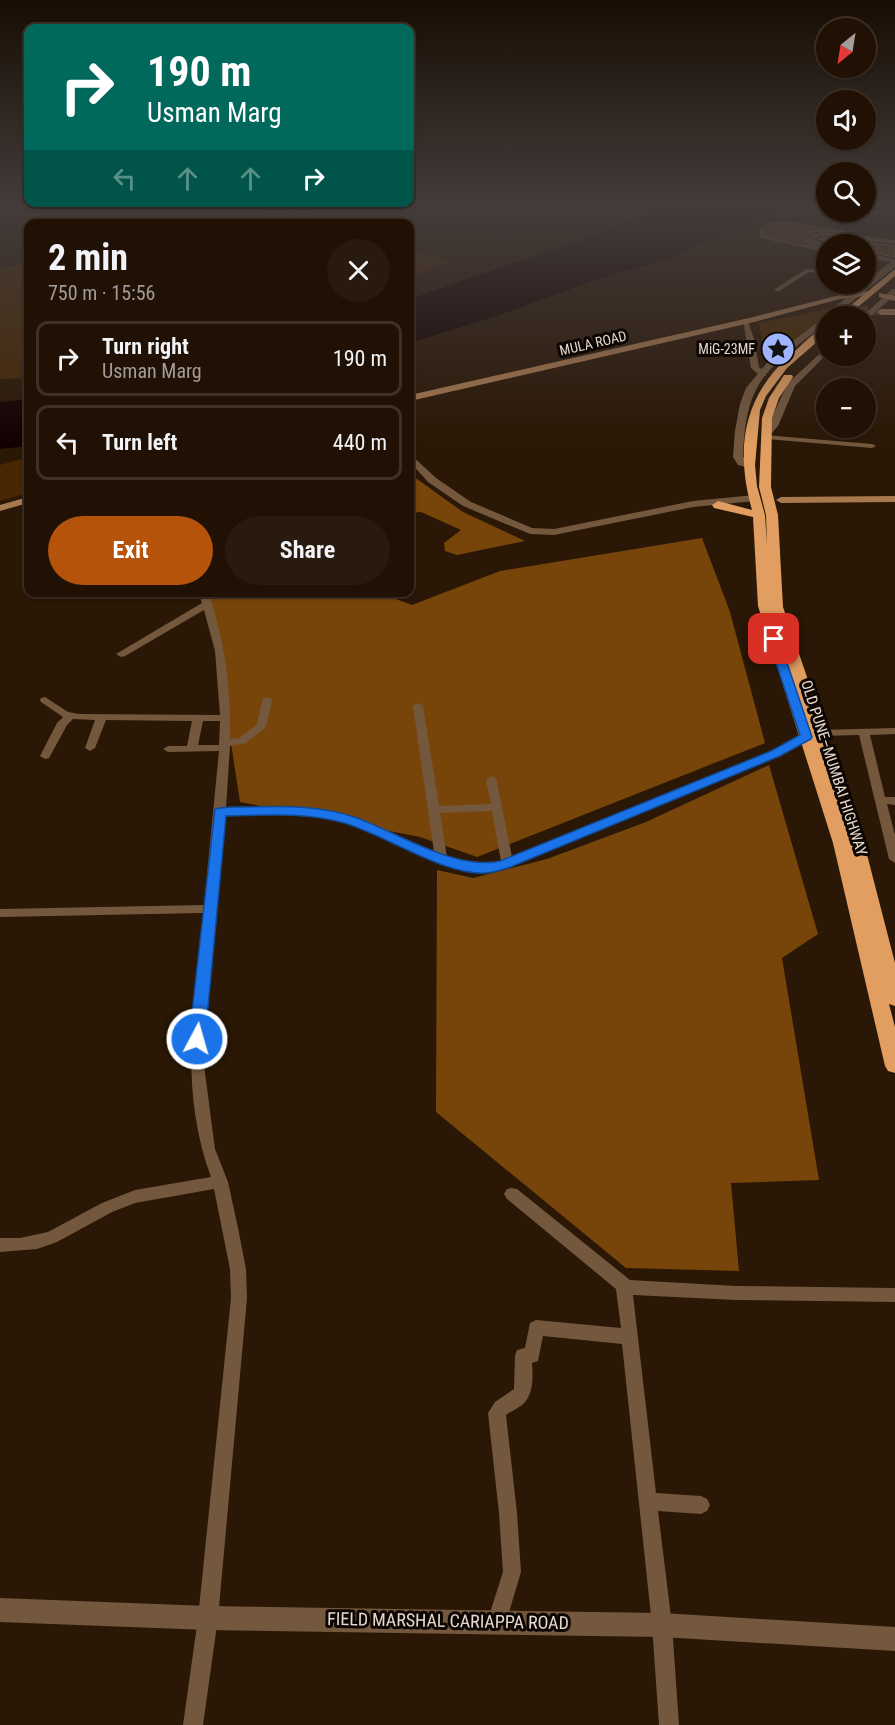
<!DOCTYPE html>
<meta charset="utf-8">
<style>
body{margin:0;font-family:"Roboto Condensed",sans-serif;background:#281a0e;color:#f1f3f6;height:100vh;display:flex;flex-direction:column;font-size:22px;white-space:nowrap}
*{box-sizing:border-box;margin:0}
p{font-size:20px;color:#a29d9a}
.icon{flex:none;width:33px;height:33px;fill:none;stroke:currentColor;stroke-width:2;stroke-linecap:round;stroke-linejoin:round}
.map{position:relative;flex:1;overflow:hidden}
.details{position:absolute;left:24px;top:219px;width:390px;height:378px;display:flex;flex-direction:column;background:#201104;border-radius:12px;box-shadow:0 2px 4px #0004,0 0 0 2px #3d3126}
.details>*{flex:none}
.banner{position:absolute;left:24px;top:24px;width:390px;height:183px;border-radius:12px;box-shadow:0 2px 4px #0004,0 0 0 2px #3d3126;background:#00695c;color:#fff;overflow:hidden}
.needle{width:39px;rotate:210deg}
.tools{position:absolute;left:816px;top:18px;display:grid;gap:12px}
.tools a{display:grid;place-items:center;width:60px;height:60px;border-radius:50%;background:#201104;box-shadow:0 2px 4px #0004,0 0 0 2px #3d3126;font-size:30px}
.pin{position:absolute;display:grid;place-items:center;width:51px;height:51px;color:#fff;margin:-26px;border-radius:12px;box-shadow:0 3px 9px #0006}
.me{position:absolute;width:66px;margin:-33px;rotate:6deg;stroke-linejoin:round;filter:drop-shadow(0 0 4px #0008)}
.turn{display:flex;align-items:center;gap:21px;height:126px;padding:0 24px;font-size:27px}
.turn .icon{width:78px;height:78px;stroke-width:2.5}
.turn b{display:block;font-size:42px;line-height:51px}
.lanes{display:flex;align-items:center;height:57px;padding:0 24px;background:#0003;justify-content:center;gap:30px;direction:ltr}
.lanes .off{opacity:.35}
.round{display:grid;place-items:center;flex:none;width:63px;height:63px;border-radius:32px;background:#281a0e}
.summary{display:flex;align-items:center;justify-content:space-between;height:102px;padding:0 24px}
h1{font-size:36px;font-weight:700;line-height:45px}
.action{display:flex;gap:12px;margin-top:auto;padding:12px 24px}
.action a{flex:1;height:69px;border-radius:36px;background:#b45309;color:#fff;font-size:24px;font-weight:700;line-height:69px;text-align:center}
.action a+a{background:#281a0e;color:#f1f3f6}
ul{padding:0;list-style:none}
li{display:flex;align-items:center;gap:18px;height:75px;margin:0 12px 9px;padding:0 12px;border:3px solid #3d3126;border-radius:12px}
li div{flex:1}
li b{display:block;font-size:22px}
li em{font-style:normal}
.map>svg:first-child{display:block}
.green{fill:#472703}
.forest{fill:#774509}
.water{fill:#130000}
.building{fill:#633e19;stroke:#78614d;stroke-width:1.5}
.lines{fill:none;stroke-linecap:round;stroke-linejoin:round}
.secondary-tunnel{stroke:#463423;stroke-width:8;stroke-dasharray:8 4;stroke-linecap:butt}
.minor{fill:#74583e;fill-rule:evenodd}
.tertiary{fill:#74583e;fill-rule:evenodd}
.secondary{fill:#a7794f;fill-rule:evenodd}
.trunk{fill:#e19e60;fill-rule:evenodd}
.route{fill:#1a73e8;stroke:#114b97;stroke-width:1.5}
.labels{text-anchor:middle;stroke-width:6;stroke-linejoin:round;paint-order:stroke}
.far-street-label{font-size:14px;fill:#e5d8cd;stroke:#0c0501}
.far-poi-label{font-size:14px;fill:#e5d8cd;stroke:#0c0501;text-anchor:end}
.street-label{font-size:15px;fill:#e5d8cd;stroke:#0c0501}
.near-street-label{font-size:18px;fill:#e5d8cd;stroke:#0c0501}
</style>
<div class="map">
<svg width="895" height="1725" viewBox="0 0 895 1725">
<rect width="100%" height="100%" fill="#2a1705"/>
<g class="green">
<path d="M293 214 318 216 340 223H219L242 217Z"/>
<path d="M410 248 450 262 410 277Z"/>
<path d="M28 264V378L0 379V267Z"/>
<path d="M833 308 776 358H765L759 323Z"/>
<path d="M28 457V493L0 501V465Z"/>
</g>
<g class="forest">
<path d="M410 474 463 512 525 541 457 555 445 551 444 543 461 530 421 512 410 513Z"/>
<path d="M702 538 730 612 765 743 477 857 420 837 240 802 208 593H380L412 605 500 571Z"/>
<path d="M769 765 818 934 782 958 819 1180 731 1183 739 1271 626 1268 436 1112 437 870 473 878 547 859 646 822Z"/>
</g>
<g class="water">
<path d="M672 204H791L671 257 587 283 500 315 410 343V299L583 239Z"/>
<path d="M28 399V446L0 449V402Z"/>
</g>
<g class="building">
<path d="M773 222 794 223 846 232 815 231 804 240 826 251 760 237 761 229Z"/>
<path d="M823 238 895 246V257L866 251V244H830L829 242 818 239Z"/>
</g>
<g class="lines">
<path class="secondary-tunnel" d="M836 307 881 312"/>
<g class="minor">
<path d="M866 208 895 213V217L865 212Z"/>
<path d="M823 232 895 240V244L823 236H818L813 240 828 244 826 248 806 240 815 233Z"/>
<path d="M866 253 895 259V263L866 257Z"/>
<path d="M806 269 826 270V274L809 272 779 291H775V289Z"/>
<path d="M743 320 748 321 754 339 759 367 766 372V376H760L751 368Z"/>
<path d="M764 435 872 444 876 446 872 448 767 439 763 437Z"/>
<path d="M198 592H208C225 642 231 687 230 739L239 738 257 724 263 698H271L272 700 266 727 246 743 230 746 226 808C275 806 323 807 370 823 392 831 412 843 434 852L413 706 418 703 423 706 439 806 491 804 486 780 492 776 496 778 512 857 772 752 802 735H810L811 737 780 756 503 869C439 877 403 839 345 823 307 813 265 814 225 815L204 1039 205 1073 215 1149 228 1182 238 1228 246 1269 247 1298 218 1618 203 1725H183L198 1618 231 1298 230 1269 214 1189 135 1203 112 1212 57 1242 37 1249 0 1252V1238H20L48 1232 102 1203 135 1190 211 1177C179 1090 193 1003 203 913L0 917V909L204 905 219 751 168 752 163 749 168 746H187L192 721 106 720 95 748 90 751 85 748 95 720 73 719 67 725 49 758 45 759 40 756 57 723 63 717 41 702 40 700 41 698 45 697 68 712 79 714 220 715 215 651 204 610 125 656 121 657 116 654 202 603ZM203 721H220L219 745H198ZM492 811 501 861C482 863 465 862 447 857L440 813Z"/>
<path d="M895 728V734L870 735 885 797H895V805L887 804 895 835V863L889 859 859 735 818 736 813 733 818 730Z"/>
<path d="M512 1188 517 1189 630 1280 736 1286 895 1288V1302L736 1300 633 1295 656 1493 701 1496 707 1499 710 1505 707 1511 701 1514 658 1511 672 1625 679 1725H659L652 1625 622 1344 543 1336 538 1361 532 1363C533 1376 534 1395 522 1405 517 1409 511 1411 506 1415L517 1513 521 1572 504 1629 497 1632 490 1629 487 1622 503 1572 499 1513 488 1413 495 1402 514 1389 515 1356 517 1350 525 1348 530 1323 536 1320 621 1328 616 1289 507 1199 504 1194 507 1189Z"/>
</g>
<g class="tertiary">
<path d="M892 261H895V267L834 316H826V323C768 370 746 376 743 457L754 465 749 468 738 465 733 457 735 431 740 404 746 388 772 357 826 316 861 284H866V281Z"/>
<path d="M892 289H895V295L866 320V316H863Z"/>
<path d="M826 348V355L795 386 778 426 770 435H764L762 433 768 425 788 383Z"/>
<path d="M410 454 436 478 471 502 532 528 554 529 693 501 755 495 760 498 755 501 693 507 554 535 530 534 463 506 428 482 410 462Z"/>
<path d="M0 1598 208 1606 662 1613 895 1627V1651L662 1637 208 1630 0 1622Z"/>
</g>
<g class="secondary">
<path d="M869 291H872V295L840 299 750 323 410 401V395L749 318 840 295Z"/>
<path d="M879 293 895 296V301L879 297Z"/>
<path d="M895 309V315H881L877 312 881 309Z"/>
<path d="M895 496V502L781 503 776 500 781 497Z"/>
<path d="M28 497V503L0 511V505Z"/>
</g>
<g class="trunk">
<path d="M895 269V276L847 316H838Z"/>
<path d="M826 327V334L787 368 766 396 760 410 755 465 757 486 765 515 767 545 766 515 759 487 762 418 769 398 784 375H792L793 377 779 398 772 418 771 487 778 515 783 607 864 843 895 963V1006L889 1004 895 1027V1073L888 1071 885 1066 833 843 758 606 753 517 714 508 712 505 718 501 752 510C734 445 744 393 796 350 805 342 815 331 826 327Z"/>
</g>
</g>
<linearGradient id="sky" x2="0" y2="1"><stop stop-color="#170d03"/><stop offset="0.46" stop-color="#443c3b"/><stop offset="1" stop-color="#443c3b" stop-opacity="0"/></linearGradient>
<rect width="895" height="445" fill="url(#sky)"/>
<path class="route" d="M774 636 779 639 812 737 811 739 780 756 508 868C501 870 493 873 486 873 444 876 386 835 344 823 305 812 266 815 226 816L205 1039 203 1043H192L189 1039 215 809C225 806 237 807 247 807 284 806 321 805 357 818 398 833 457 871 500 861L771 751 800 735 768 639Z"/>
<defs>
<symbol id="sight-disc" viewBox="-11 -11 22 22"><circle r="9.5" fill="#a0b3fd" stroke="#0c0501"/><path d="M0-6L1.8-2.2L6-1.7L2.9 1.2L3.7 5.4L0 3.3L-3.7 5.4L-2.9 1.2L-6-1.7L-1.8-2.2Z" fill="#111"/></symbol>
</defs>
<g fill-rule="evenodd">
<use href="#sight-disc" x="759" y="330" width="38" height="38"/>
</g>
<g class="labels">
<g class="far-street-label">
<text transform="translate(593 343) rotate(-13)" y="5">MULA ROAD</text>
</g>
<g class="far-poi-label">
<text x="755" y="354">MiG-23MF</text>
</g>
<g class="street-label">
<text transform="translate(834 768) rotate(72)" y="5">OLD PUNE–MUMBAI HIGHWAY</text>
</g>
<g class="near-street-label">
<text transform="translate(448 1621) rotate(1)" y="6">FIELD MARSHAL CARIAPPA ROAD</text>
</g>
</g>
</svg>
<div class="tools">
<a><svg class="needle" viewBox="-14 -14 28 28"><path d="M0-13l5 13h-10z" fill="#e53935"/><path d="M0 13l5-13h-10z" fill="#a29d9a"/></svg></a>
<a><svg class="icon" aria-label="sound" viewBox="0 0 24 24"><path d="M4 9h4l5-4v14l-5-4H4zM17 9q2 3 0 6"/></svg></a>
<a><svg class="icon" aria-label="search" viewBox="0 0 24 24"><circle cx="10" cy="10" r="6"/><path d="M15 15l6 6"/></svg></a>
<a><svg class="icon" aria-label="layers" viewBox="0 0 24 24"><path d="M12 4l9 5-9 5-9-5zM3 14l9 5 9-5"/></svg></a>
<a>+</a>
<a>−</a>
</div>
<div class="pin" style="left:774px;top:639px;background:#d93025"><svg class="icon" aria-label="arrive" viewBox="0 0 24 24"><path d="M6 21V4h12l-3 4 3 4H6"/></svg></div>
<svg class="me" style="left:197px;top:1039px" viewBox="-20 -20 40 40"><circle r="17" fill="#1a73e8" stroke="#fff" stroke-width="3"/><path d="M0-11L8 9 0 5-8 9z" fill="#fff"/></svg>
<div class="banner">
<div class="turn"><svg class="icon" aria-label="right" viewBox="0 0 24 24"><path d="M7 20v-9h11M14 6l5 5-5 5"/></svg><div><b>190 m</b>Usman Marg</div></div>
<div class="lanes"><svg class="icon off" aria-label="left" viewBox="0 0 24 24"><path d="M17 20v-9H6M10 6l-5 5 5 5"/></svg><svg class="icon off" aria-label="ahead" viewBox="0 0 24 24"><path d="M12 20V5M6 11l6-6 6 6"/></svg><svg class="icon off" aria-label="ahead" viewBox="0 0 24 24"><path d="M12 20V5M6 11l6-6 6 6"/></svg><svg class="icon" aria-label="right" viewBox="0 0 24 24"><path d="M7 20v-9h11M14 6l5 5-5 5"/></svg></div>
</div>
<section class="details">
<div class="summary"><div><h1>2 min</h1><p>750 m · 15:56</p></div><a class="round"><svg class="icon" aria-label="close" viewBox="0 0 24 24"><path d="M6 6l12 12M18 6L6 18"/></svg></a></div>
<ul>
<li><svg class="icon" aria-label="right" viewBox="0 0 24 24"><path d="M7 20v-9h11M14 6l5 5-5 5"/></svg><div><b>Turn right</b><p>Usman Marg</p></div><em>190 m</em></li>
<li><svg class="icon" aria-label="left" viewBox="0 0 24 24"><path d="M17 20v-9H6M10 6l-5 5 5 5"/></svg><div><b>Turn left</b></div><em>440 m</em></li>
</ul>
<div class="action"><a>Exit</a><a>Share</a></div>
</section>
</div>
